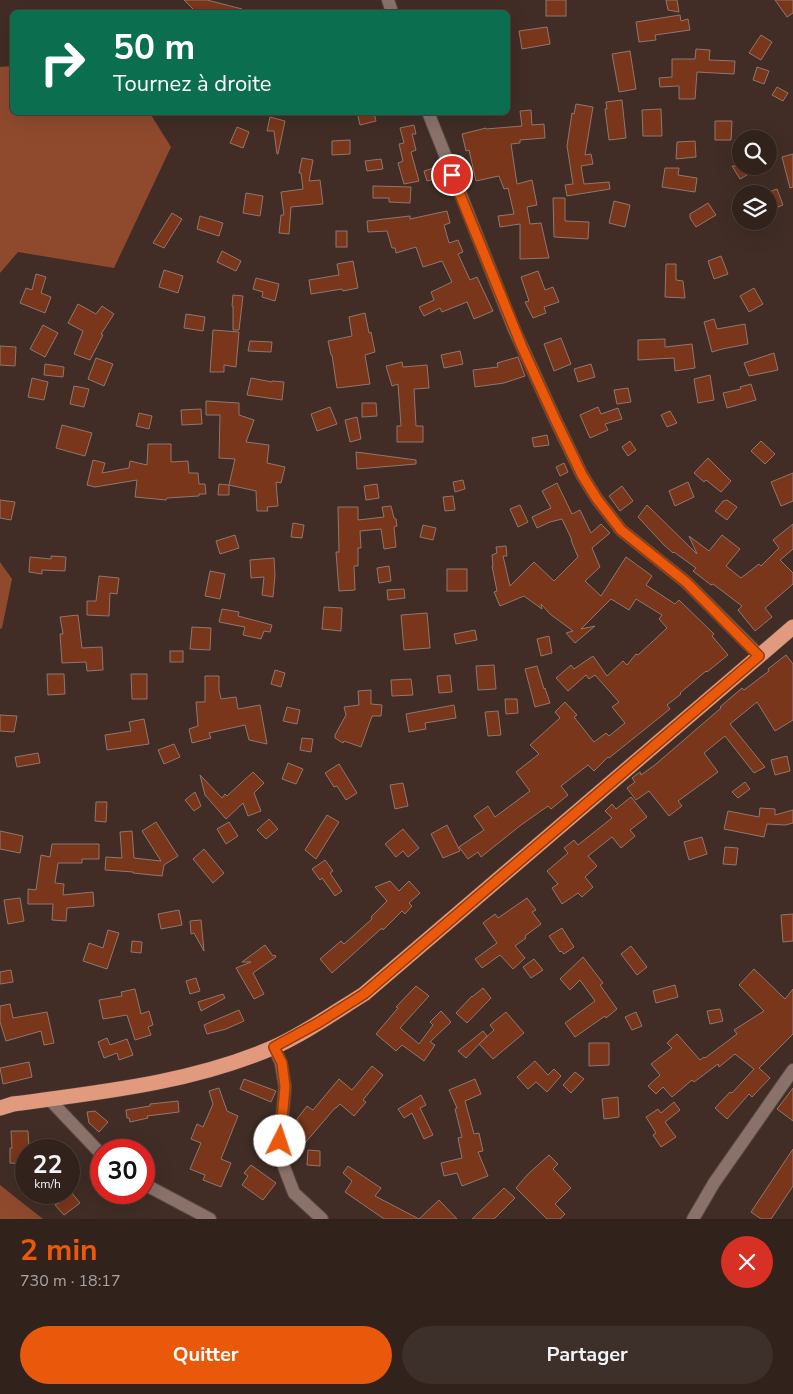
<!DOCTYPE html>
<html lang="fr">
<meta charset="utf-8">
<style>
body{margin:0;font-family:"Nunito Sans",sans-serif;background:#3d2f29;color:#f1f3f6;height:100vh;display:flex;flex-direction:column;font-size:19px;white-space:nowrap}
*{box-sizing:border-box;margin:0}
p{font-size:16px;color:#a8a4a3}
.icon{flex:none;width:28px;height:28px;fill:none;stroke:currentColor;stroke-width:2;stroke-linecap:round;stroke-linejoin:round}
.map{position:relative;height:1219px;overflow:hidden}
.panel{display:flex;flex-direction:column;background:#31221c;flex:1}
.panel>*{flex:none}
.top-card{position:absolute;left:10px;top:10px;width:500px;height:105px;border-radius:8px;box-shadow:0 5px 20px #0002,0 0 0 1px #4c3f3b;background:#0b6e4f;color:#fff;overflow:hidden}
.tools{position:absolute;left:732px;top:130px;display:grid;gap:10px}
.tools a{display:grid;place-items:center;width:45px;height:45px;border-radius:50%;background:#31221c;box-shadow:0 5px 20px #0002,0 0 0 1px #4c3f3b;font-size:25px}
.speed{position:absolute;left:15px;top:1139px;display:flex;gap:10px;font-size:25px;font-weight:700;text-align:center}
.speed>*{display:grid;place-content:center;width:65px;height:65px;border-radius:50%;background:#31221c;box-shadow:0 5px 20px #0002,0 0 0 1px #4c3f3b;line-height:1}
.speed small{font-size:12px;font-weight:400}
.speed .limit{border:8px solid #d22;background:#fff;color:#111}
.pin{position:absolute;display:grid;place-items:center;width:42px;height:42px;color:#fff;margin:-21px;border:2px solid #fff;border-radius:50%;box-shadow:0 1px 5px #0007}
.me{position:absolute;width:55px;margin:-28px;rotate:4deg;stroke-linejoin:round;filter:drop-shadow(0 0 4px #0008)}
.turn{display:flex;align-items:center;gap:18px;height:105px;padding:0 20px;font-size:22px}
.turn .icon{width:65px;height:65px;stroke-width:2.5}
.turn b{display:block;font-size:35px;line-height:42px}
.round{display:grid;place-items:center;flex:none;width:52px;height:52px;border-radius:26px;background:#3d2f29}
.overview{display:flex;align-items:center;justify-content:space-between;height:85px;padding:0 20px}
h1{font-size:30px;font-weight:700;line-height:38px;color:#ea580c}
.cta{display:flex;gap:10px;margin-top:auto;padding:10px 20px}
.cta a{flex:1;height:58px;border-radius:30px;background:#ea580c;color:#fff;font-size:20px;font-weight:700;line-height:58px;text-align:center}
.cta a+a{background:#3d2f29;color:#f1f3f6}
.map>svg:first-child{display:block}
.forest{fill:#8f4a2e}
.building{fill:#79361a;stroke:#8f776e}
.lines{fill:none;stroke-linecap:round;stroke-linejoin:round}
.minor-casing{stroke:#5a4943;stroke-width:14}
.highway-casing{stroke:#5a4943;stroke-width:16}
.minor{stroke:#8a726a;stroke-width:12}
.highway{stroke:#e29a7e;stroke-width:15}
.route-casing{stroke:#983908;stroke-width:12}
.route{stroke:#ea580c;stroke-width:9}
</style>
<div class="map">
<svg width="793" height="1219" viewBox="0 0 793 1219">
<rect width="100%" height="100%" fill="#412d25"/>
<g class="forest">
<path d="M12 66V112L146 113 151 115 171 147 114 268 18 252 0 273V67Z"/>
<path d="M0 562 12 579 2 628 0 629Z"/>
<path d="M0 1185 43 1219H0Z"/>
</g>
<g class="building">
<path d="M184 0H207L242 9 241 12H196Z"/>
<rect x="546" y="0" width="20" height="16"/>
<path d="M666 0H677L679 12 668 10Z"/>
<path d="M775 0H793V13L787 17Z"/>
<path d="M680 15 681 21 688 19 690 30 655 35 656 40 639 42 636 22Z"/>
<path d="M547 27 550 44 522 49 519 31Z"/>
<path d="M761 35 772 42 761 60 749 53Z"/>
<path d="M696 49 710 50 709 60 735 61 734 74 697 72 695 99H679V86L660 87 659 78 672 77V59H695Z"/>
<path d="M630 51 636 89 619 92 612 54Z"/>
<path d="M757 67 769 71 764 84 753 80Z"/>
<path d="M777 87 788 93 783 101 772 95Z"/>
<path d="M622 100 626 138 609 140 605 109H607L606 102Z"/>
<path d="M576 104 593 107 585 155 591 154 593 164 581 166 584 184 609 182 610 189 567 196 565 185 573 184 567 146 572 113 574 114Z"/>
<path d="M661 109 662 136H643L642 110Z"/>
<path d="M531 110 532 125 544 124 545 138 520 140V143L511 144 517 184 532 180 537 205 527 207 530 224 541 223 549 258 520 259V224L500 227 498 216 514 214 508 188 504 189 499 176 476 181 469 150 466 151 462 134 486 128V129L522 126 520 111Z"/>
<path d="M357 112H374L376 121 360 125Z"/>
<path d="M270 117 285 121 278 154H277L274 131H267Z"/>
<path d="M715 121H732L731 140H715Z"/>
<path d="M414 125 416 134H412L416 150 411 152 419 181 404 184 398 163 403 161 399 144 404 143 400 128Z"/>
<path d="M237 127 249 132 243 148 230 143Z"/>
<path d="M350 140V154L332 155V141Z"/>
<path d="M695 141 696 157 676 159 677 142Z"/>
<path d="M793 154V187L790 188 782 157Z"/>
<path d="M302 158 313 160 309 181 320 180 323 204 291 207 289 234 279 233 281 215H284L281 192 303 189 301 173H299Z"/>
<path d="M381 159 383 169 367 171 365 161Z"/>
<path d="M732 166H762L740 179Z"/>
<path d="M437 167 440 178 427 181 424 171Z"/>
<path d="M665 168H679L678 175 697 178 695 192 662 187Z"/>
<path d="M373 186 411 187 410 203 389 202V198H373Z"/>
<path d="M777 189 783 205 771 210 769 204V192Z"/>
<path d="M246 193 263 196 260 216 243 213Z"/>
<path d="M553 198H565V221L589 222 588 239 554 237Z"/>
<path d="M614 201 630 205 625 227 609 223Z"/>
<path d="M708 203 716 215 696 227 690 218V214Z"/>
<path d="M447 211 450 223 444 225 449 243 458 240 463 252 458 254 470 280 477 277 493 311 474 319 467 302 442 312 440 308 424 316 419 307 434 300 431 292 452 282 442 261 423 267 416 247 396 253 395 248H392L387 231 368 232 367 221 410 216V219Z"/>
<path d="M172 213 182 219 164 248 153 243Z"/>
<path d="M200 216 223 223 219 236 197 229Z"/>
<rect x="336" y="231" width="11" height="16"/>
<path d="M222 251 241 261 236 271 217 262Z"/>
<path d="M721 256 728 274 714 279 708 261Z"/>
<path d="M353 261 358 288 343 291 342 289 311 294 309 280 339 275 337 264Z"/>
<path d="M666 264H676V280L683 281 685 298 665 297Z"/>
<path d="M164 270 183 276 178 293 159 287Z"/>
<path d="M538 271 545 290 553 287 559 302 544 307 546 313 533 318 525 302 529 301 521 277Z"/>
<path d="M36 274 46 277 41 293 51 297 45 313 20 303 26 288 32 290Z"/>
<path d="M256 278 279 284 275 301 262 297 263 292 253 289Z"/>
<path d="M754 288 763 304 749 312 740 296Z"/>
<path d="M233 295 243 296 239 330H233V306H232Z"/>
<path d="M78 304 96 314 102 306 114 314 101 334 103 335 90 360 74 354 83 331 68 323Z"/>
<path d="M365 313 369 333 371 332 375 352 365 355 370 384 337 388 332 355H331L328 341 352 336 349 317Z"/>
<path d="M186 314 205 317 203 331 184 328Z"/>
<path d="M714 319 717 329 745 324 748 344 722 349 712 352 704 322Z"/>
<path d="M43 325 58 333 45 357 30 349Z"/>
<path d="M213 330 239 332 236 367 224 365V372H210Z"/>
<path d="M561 338 571 364 554 371 544 344Z"/>
<path d="M665 339V347L692 344 695 368 675 371 674 358 638 360V340Z"/>
<path d="M250 341 272 342 271 352 248 351Z"/>
<path d="M0 346 16 347 15 366 0 365Z"/>
<path d="M460 351 463 364 444 368 441 355Z"/>
<path d="M774 353 778 370 749 376 744 363Z"/>
<path d="M518 357 525 376 504 383 475 387 473 370 498 367 497 363Z"/>
<path d="M96 358 113 364 104 386 88 379Z"/>
<path d="M402 362 403 367 427 365 429 388 414 389 416 426H423V442H397V426H401L398 384 392 386 386 366Z"/>
<path d="M45 364 64 367 63 377 44 375Z"/>
<path d="M591 364 595 377 578 382 574 369Z"/>
<path d="M710 375 714 400 698 403 694 379Z"/>
<path d="M32 378 48 382 44 400 28 397Z"/>
<path d="M251 378 272 382V381L284 382 282 400 247 395Z"/>
<path d="M751 384 756 400 727 408 723 393 741 389 740 387Z"/>
<path d="M74 386 89 389 84 407 70 404Z"/>
<path d="M628 388 631 402 617 404 614 390Z"/>
<path d="M206 401 239 403V415L254 420 246 442 269 445 267 463 285 467 281 483 276 482 278 506 267 507 268 511H257L256 491 229 485 235 459 219 458 220 415H206Z"/>
<path d="M362 403H376L377 416 362 417Z"/>
<path d="M330 407 337 424 317 431 311 414Z"/>
<path d="M598 407 601 414 618 408 622 419 605 424 608 430 590 438 580 415Z"/>
<path d="M201 409 202 424 182 425 181 410Z"/>
<path d="M670 411 677 423 667 427 661 415Z"/>
<path d="M139 413 152 416 149 429 136 426Z"/>
<path d="M357 417 361 439 350 442 345 420Z"/>
<path d="M62 425 92 433 85 456 56 448Z"/>
<path d="M547 435 549 445 534 447 532 438Z"/>
<path d="M630 441 636 450 628 456 622 447Z"/>
<path d="M761 441 775 454 765 464 751 451Z"/>
<path d="M148 444H171V462L188 461 189 473H198L199 484H205L206 494H199V496L167 498 166 500 135 497 137 480 95 487 87 485 93 460 105 463 102 473 129 468 130 461 147 465Z"/>
<path d="M356 452 416 460V464L357 469Z"/>
<path d="M708 458 731 481 721 492 706 480 704 482 694 473Z"/>
<path d="M564 463 568 472 560 476 556 467Z"/>
<path d="M793 473V501L781 506 771 482Z"/>
<path d="M463 480 465 489 455 492 453 482Z"/>
<path d="M688 482 694 497 675 506 669 491Z"/>
<path d="M557 483 572 514 580 510 591 533 601 524 610 533 592 548 600 567 585 581 601 596 626 557 652 576 646 585 675 604 679 600 714 634 712 636 728 655 707 672 706 671 680 693 681 694 667 705 670 709 609 758 608 757 594 771 588 765 561 786 568 795 551 809 548 806 521 825 481 857 478 852 468 859 459 847 484 830 474 816 488 806 495 817 530 791 516 772 539 754 530 745 560 718 555 712 565 702 577 715 574 717 594 742 606 733 609 736 625 723 612 707 619 702 595 675 589 679 586 675 568 691 556 678 571 665 574 669 593 656 607 676 623 661 627 665 636 654 638 655 667 628 659 619 662 615 636 599 629 610 611 599 581 629 595 626 575 643 566 633 573 631 550 614 541 604 542 609 524 596 500 606 494 592 497 591 492 566H493L492 555 497 553 496 547 506 546 507 556H503L510 586 534 562 554 581 578 557 571 540H572L562 519 550 522 537 528 532 517 551 508 542 491Z"/>
<path d="M219 484 229 485V495H218Z"/>
<path d="M377 484 379 498 366 500 364 486Z"/>
<path d="M622 486 633 501 620 511 609 496Z"/>
<path d="M453 496 455 510 445 511 443 497Z"/>
<path d="M0 500 15 502 11 520 0 518Z"/>
<path d="M727 500 737 507 727 520 715 511 723 501Z"/>
<path d="M520 505 528 522 518 527 510 509Z"/>
<path d="M647 505 697 554 689 536 709 551 722 535 740 549 726 566 741 578 759 564 761 566 779 548 773 540 793 524V549L780 560 793 573V584L765 608 772 617 755 631 738 610 742 606 713 584 711 585 693 571 696 568 674 552 673 553 664 545 638 517Z"/>
<path d="M391 506 394 518 396 519 397 526 394 527 396 547 384 549 381 529 360 531 361 548H358V566H354L355 590 339 591 336 552H339L338 507H358V520L384 517 382 507Z"/>
<path d="M293 523 304 525 302 538 291 537Z"/>
<path d="M423 525 436 528 433 540 420 537Z"/>
<path d="M235 535 239 548 220 554 216 541Z"/>
<path d="M51 556 66 557 65 571 42 570V574L29 572 30 557 51 559Z"/>
<path d="M274 558 275 575 273 597 262 595 264 577 251 578 250 560Z"/>
<path d="M389 566 391 581 379 583 377 568Z"/>
<rect x="447" y="569" width="20" height="22"/>
<path d="M210 571 225 574 220 599 205 596Z"/>
<path d="M99 576 119 578 117 594 110 593 109 616 87 615V601H96Z"/>
<path d="M404 589 405 598 388 600 387 590Z"/>
<path d="M324 607 342 608 341 631 322 629Z"/>
<path d="M222 609 239 612 238 616 272 625 270 632 264 631 261 639 243 635 245 627 219 622Z"/>
<path d="M427 613 430 648 404 650 401 615Z"/>
<path d="M78 615 82 648 102 647 103 670 87 671 86 662 62 663 60 634H63L60 617Z"/>
<path d="M192 627 211 628 210 650 190 649Z"/>
<path d="M475 630 477 640 456 644 454 634Z"/>
<path d="M549 636 552 653 541 656 537 639Z"/>
<rect x="170" y="651" width="13" height="11"/>
<path d="M786 655 793 664V720L775 731 757 702 730 724 765 767 754 773 725 736 704 753 718 772 678 801 682 806 669 816 649 791 636 800 627 788 635 782 632 778 640 772 641 775 656 764 721 708 720 707 742 688 744 690 769 671 768 669Z"/>
<path d="M494 665 496 689 478 690 476 666Z"/>
<path d="M537 666 544 689 545 688 550 703 535 707 525 669Z"/>
<path d="M275 670 285 673 281 687 271 684Z"/>
<path d="M47 674H64L65 694 48 695Z"/>
<path d="M131 674H147V699H132Z"/>
<path d="M450 675 452 692 439 693 437 676Z"/>
<path d="M205 676H219V690L221 699 236 697 238 709 260 705 267 744 249 740 245 725 209 733 211 738 192 743 189 729 198 726 196 702H205Z"/>
<path d="M411 679 413 695 392 696 391 680Z"/>
<path d="M371 690V704L382 705 381 716H372L361 747 344 741 343 743 335 738V735L346 715 344 707 359 705 358 691Z"/>
<path d="M505 699H517L518 713 506 714Z"/>
<path d="M454 705 456 718 425 723 426 729 409 732 406 714Z"/>
<path d="M287 707 300 710 297 724 283 721Z"/>
<path d="M498 711 501 735 488 736 485 712Z"/>
<path d="M0 715 17 716 14 732 0 731Z"/>
<path d="M144 719 149 744 107 750 105 735 131 731 129 722Z"/>
<path d="M302 738 313 739 311 752 300 750Z"/>
<path d="M174 744 180 757 164 764 158 750Z"/>
<path d="M38 753 40 763 17 767 15 757Z"/>
<path d="M787 756 790 771 775 775 771 760Z"/>
<path d="M288 763 303 769 296 784 282 779Z"/>
<path d="M339 764 357 793 346 800 337 786 334 787 325 773Z"/>
<path d="M253 772 264 783 254 793 261 811 248 816 243 803 226 819 205 795 200 775 222 798 225 794 227 796Z"/>
<path d="M745 782 750 789 738 798 732 792Z"/>
<path d="M403 783 408 806 395 809 390 785Z"/>
<path d="M195 792 201 806 194 811 185 800Z"/>
<path d="M631 797 647 817 630 830 635 836 621 848 612 837 588 856 597 866 585 877 593 887 582 897 578 893 562 904 552 888 558 884 547 871 568 853 564 848 574 840 578 845 612 818 605 811 612 804 616 809Z"/>
<path d="M96 802H107L106 822 95 821Z"/>
<path d="M760 808 775 809V815L793 810V823L785 825 767 824 764 837 724 829 728 811 759 817Z"/>
<path d="M327 815 339 822 316 859 305 850Z"/>
<path d="M269 819 278 829 266 839 257 830Z"/>
<path d="M156 822 178 856 164 865 162 876 133 873V872L105 870 106 857 122 858 120 832 132 831 134 858 161 861 142 831Z"/>
<path d="M229 822 238 836 226 844 217 829Z"/>
<path d="M447 825 460 851 443 858 431 834Z"/>
<path d="M403 829 419 848 408 857 403 851 396 857 385 844Z"/>
<path d="M0 831 23 836 20 853 0 849Z"/>
<path d="M702 837 707 854 689 860 684 842Z"/>
<path d="M52 844H99V859H82V863H58L55 883 64 884 63 895 93 892 94 906 67 908 66 921 52 920 53 904H28V889L36 890 41 855 50 857Z"/>
<path d="M725 847 738 848 736 865 723 864Z"/>
<path d="M204 849 224 873 213 883 193 859Z"/>
<path d="M325 860 333 871 330 873 342 891 335 896 322 878 320 880 312 869Z"/>
<path d="M390 881 399 891 409 881 420 893 409 903 412 906 405 914 402 911 383 930 382 928 332 973 320 959 341 941 344 944 372 919 371 917 387 901 375 887Z"/>
<path d="M20 898 24 921 8 924 4 900Z"/>
<path d="M527 898 536 910 532 912 541 924 525 936 526 938 515 946 525 958 513 969 500 955 482 968 475 959 497 943 483 923 495 914 498 918Z"/>
<path d="M179 910 182 925 161 929 158 914Z"/>
<path d="M793 914V941L783 942 781 915Z"/>
<path d="M201 920 204 951 194 933 191 934 190 921Z"/>
<path d="M562 928 574 947 564 954 561 951 560 952 549 936Z"/>
<path d="M108 930 119 933 107 969 83 961 89 943 103 948Z"/>
<path d="M132 941 142 942 141 953 131 952Z"/>
<path d="M265 945 273 956 275 955 276 957 253 973 264 994 254 999 236 968 251 962H242Z"/>
<path d="M631 946 647 967 637 975 621 954Z"/>
<path d="M583 957 603 983 600 985 617 1009 606 1018 605 1016 575 1037 565 1023 595 1001 580 980 570 990 560 979Z"/>
<path d="M534 959 543 970 531 978 523 967Z"/>
<path d="M754 969 785 999 793 989V1034L759 1068 770 1078 752 1097 749 1094 727 1119 715 1108 730 1092 732 1093 754 1069 735 1054 719 1067 718 1064 694 1082 692 1080 672 1097 663 1087 656 1094 648 1086 660 1075 651 1064 672 1048 667 1043 677 1034 700 1060 704 1057 705 1058 737 1034 734 1030 764 1011 739 985Z"/>
<path d="M11 970 13 982 0 984V972Z"/>
<path d="M196 978 200 991 190 994 186 981Z"/>
<path d="M675 985 678 997 656 1003 653 991Z"/>
<path d="M416 986 429 996 400 1028 419 1044 433 1025 430 1022 441 1011 451 1022 430 1042 435 1045 424 1061 402 1045 396 1051 376 1034 398 1008 396 1007Z"/>
<path d="M483 988 491 998 467 1023 456 1013 472 996V997Z"/>
<path d="M135 989 141 1014 149 1011 153 1025 148 1027 151 1035 135 1040 127 1015 103 1019 99 1000 122 996 121 992Z"/>
<path d="M223 994 225 998 201 1011 198 1002Z"/>
<path d="M10 1004 13 1018 47 1012 54 1043 44 1045 41 1031 6 1041 0 1022V1006Z"/>
<path d="M720 1009 723 1021 710 1024 707 1011Z"/>
<path d="M239 1010 244 1021 226 1029 207 1034 204 1025Z"/>
<path d="M506 1012 524 1033 493 1059 479 1044 494 1030 490 1025Z"/>
<path d="M636 1012 642 1026 632 1030 625 1017Z"/>
<path d="M483 1031 487 1036 466 1058 458 1051Z"/>
<path d="M107 1038 110 1045 127 1039 133 1055 119 1060 117 1053 104 1058 98 1042Z"/>
<path d="M589 1043H609V1065L589 1066Z"/>
<path d="M535 1061 548 1075 554 1069 561 1076 547 1092 536 1082 528 1089 517 1077Z"/>
<path d="M29 1062 32 1077 3 1084 0 1068Z"/>
<path d="M372 1066 383 1075 363 1100 366 1102 354 1116 340 1104 336 1108H335L305 1143H296L297 1119 307 1106 313 1110 339 1079 352 1090Z"/>
<path d="M575 1072 584 1079 571 1093 563 1085Z"/>
<path d="M244 1079 276 1091 271 1102 240 1089Z"/>
<path d="M475 1079 481 1094 465 1101 474 1134 479 1133 483 1151 478 1152 488 1176 462 1186 457 1173 444 1176 441 1163 462 1158 458 1138 462 1137 455 1109 457 1108 449 1090Z"/>
<path d="M219 1088 227 1111 238 1116 221 1159 231 1163 221 1187 203 1180 205 1175 190 1169 201 1143 191 1139 197 1124 203 1127 213 1104 209 1091Z"/>
<path d="M793 1088V1121L777 1109Z"/>
<path d="M421 1095 426 1105 420 1108 433 1135 424 1139 412 1113 404 1118 398 1109Z"/>
<path d="M618 1097 619 1117 604 1119 602 1099Z"/>
<path d="M178 1101 179 1112 147 1116 148 1118 130 1122 129 1118H127L126 1110 150 1106V1104Z"/>
<path d="M674 1102 680 1110 665 1122 676 1137 661 1147 653 1135 656 1133 646 1117 658 1109 661 1113Z"/>
<path d="M95 1111 108 1122 99 1132 89 1123 87 1112Z"/>
<path d="M11 1131H28L29 1150H26V1164L10 1163V1148H12Z"/>
<path d="M793 1149V1186L771 1219H761L751 1212Z"/>
<path d="M308 1150 320 1151V1166L307 1165Z"/>
<path d="M549 1155 558 1164 553 1169 571 1188 555 1204 565 1214 560 1219H547L516 1188 527 1175Z"/>
<path d="M251 1165 276 1183 263 1200 242 1185 248 1176 244 1173Z"/>
<path d="M348 1166 381 1188 375 1196 419 1219H384L345 1192 352 1181 343 1173Z"/>
<path d="M504 1188 515 1198 494 1219H472Z"/>
<path d="M47 1192H71L80 1203 64 1215 55 1205 60 1202Z"/>
<path d="M439 1200 457 1219H419Z"/>
</g>
<g class="lines">
<defs>
<g id="minor">
<path d="M388 0 392 12"/>
<path d="M428 112 514 329 555 419 582 475 597 499 621 530 686 582 759 655"/>
<path d="M274 1047 281 1063 285 1087 280 1141 284 1167 294 1193 322 1219"/>
<path d="M49 1099 101 1154"/>
<path d="M144 1184 210 1219"/>
<path d="M693 1219 714 1183 793 1070"/>
</g>
<path id="highway" d="M0 1108 13 1104C101 1092 190 1083 272 1048 304 1034 335 1012 364 994L793 627"/>
</defs>
<use href="#minor" class="minor-casing"/>
<use href="#highway" class="highway-casing"/>
<use href="#minor" class="minor"/>
<use href="#highway" class="highway"/>
</g>
<g class="lines">
<defs>
<path id="route" d="M280 1141 285 1087 282 1063 274 1047 318 1023 364 994 759 656 686 582 621 530 597 499 582 475 555 419 522 347 452 175"/>
</defs>
<use href="#route" class="route-casing"/>
<use href="#route" class="route"/>
</g>
</svg>
<div class="tools">
<a><svg class="icon" aria-label="search" viewBox="0 0 24 24"><circle cx="10" cy="10" r="6"/><path d="M15 15l6 6"/></svg></a>
<a><svg class="icon" aria-label="layers" viewBox="0 0 24 24"><path d="M12 4l9 5-9 5-9-5zM3 14l9 5 9-5"/></svg></a>
</div>
<div class="speed"><div>22<small>km/h</small></div><div class="limit">30</div></div>
<div class="pin" style="left:452px;top:175px;background:#d93025"><svg class="icon" aria-label="arrive" viewBox="0 0 24 24"><path d="M6 21V4h12l-3 4 3 4H6"/></svg></div>
<svg class="me" style="left:280px;top:1141px" viewBox="-20 -20 40 40"><circle r="19" fill="#fff"/><path d="M0-13L10 11 0 6-10 11z" fill="#ea580c"/></svg>
<div class="top-card">
<div class="turn"><svg class="icon" aria-label="right" viewBox="0 0 24 24"><path d="M7 20v-9h11M14 6l5 5-5 5"/></svg><div><b>50 m</b>Tournez à droite</div></div>
</div>
</div>
<section class="panel">
<div class="overview"><div><h1>2 min</h1><p>730 m · 18:17</p></div><a class="round" style="background:#d93025;color:#fff"><svg class="icon" aria-label="close" viewBox="0 0 24 24"><path d="M6 6l12 12M18 6L6 18"/></svg></a></div>
<div class="cta"><a>Quitter</a><a>Partager</a></div>
</section>
